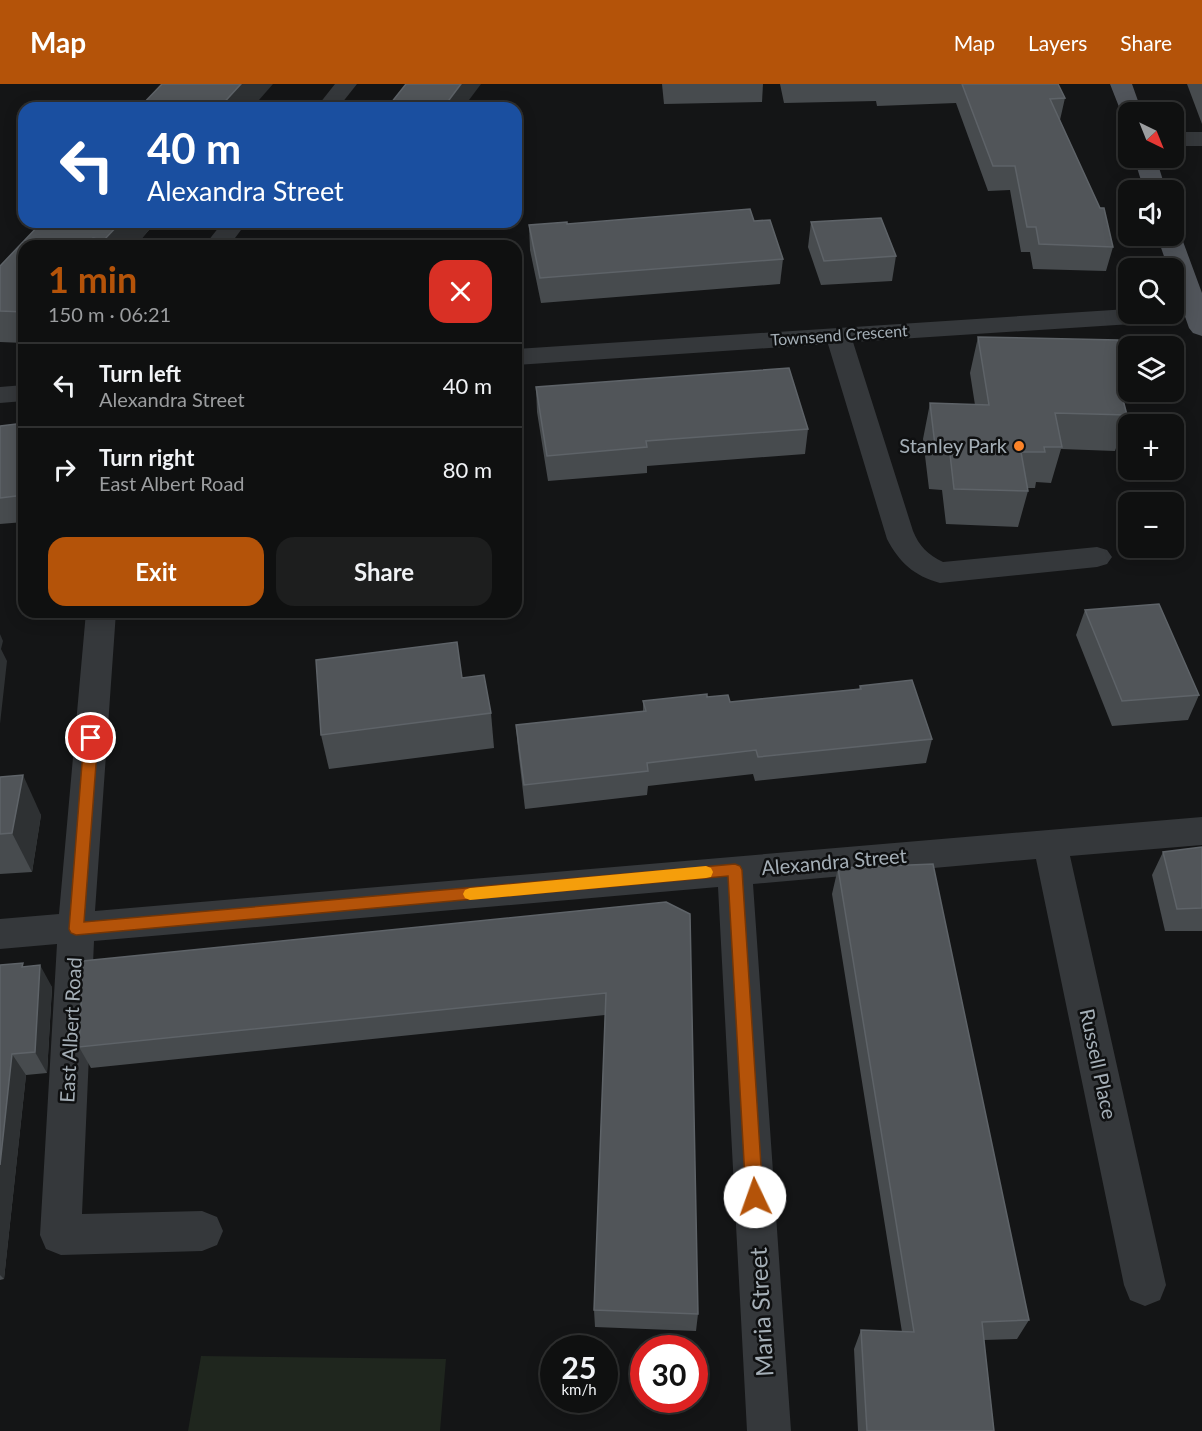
<!DOCTYPE html>
<meta charset="utf-8">
<style>
body{margin:0;font-family:Lato,sans-serif;background:#1d1e1e;color:#f1f3f6;height:100vh;display:flex;flex-direction:column;font-size:22px;white-space:nowrap}
*{box-sizing:border-box;margin:0}
p{font-size:20px;color:#9b9d9f}
.icon{flex:none;width:33px;height:33px;fill:none;stroke:currentColor;stroke-width:2;stroke-linecap:round;stroke-linejoin:round}
.map{position:relative;flex:1;overflow:hidden}
.drawer{position:absolute;left:18px;top:156px;width:504px;height:378px;display:flex;flex-direction:column;background:#0f1010;border-radius:18px;box-shadow:0 3px 15px #0003,0 0 0 2px #2f3030}
.drawer>*{flex:none}
.top-card{position:absolute;left:18px;top:18px;width:504px;height:126px;border-radius:18px;box-shadow:0 3px 15px #0003,0 0 0 2px #2f3030;background:#1a4fa0;color:#fff;overflow:hidden}
.needle{width:39px;rotate:137deg}
.tools{position:absolute;left:1118px;top:18px;display:grid;gap:12px}
.tools a{display:grid;place-items:center;width:66px;height:66px;border-radius:12px;background:#0f1010;box-shadow:0 3px 15px #0003,0 0 0 2px #2f3030;font-size:30px}
.speed{position:absolute;left:540px;top:1251px;display:flex;gap:12px;font-size:30px;font-weight:700;text-align:center}
.speed>*{display:grid;place-content:center;width:78px;height:78px;border-radius:50%;background:#0f1010;box-shadow:0 3px 15px #0003,0 0 0 2px #2f3030;line-height:1}
.speed small{font-size:15px;font-weight:400}
.speed .limit{border:9px solid #d22;background:#fff;color:#111}
.pin{position:absolute;display:grid;place-items:center;width:51px;height:51px;color:#fff;margin:-26px;border:3px solid #fff;border-radius:50%;box-shadow:0 2px 6px #0007}
.me{position:absolute;width:66px;margin:-33px;rotate:357deg;stroke-linejoin:round;filter:drop-shadow(0 0 4px #0008)}
.turn{display:flex;align-items:center;gap:21px;height:126px;padding:0 30px;font-size:27px}
.turn .icon{width:78px;height:78px;stroke-width:2.5}
.turn b{display:block;font-size:42px;line-height:51px}
.round{display:grid;place-items:center;flex:none;width:63px;height:63px;border-radius:18px;background:#1d1e1e}
.headline{display:flex;align-items:center;justify-content:space-between;height:102px;padding:0 30px}
h1{font-size:36px;font-weight:700;line-height:45px;color:#b45309}
.cta{display:flex;gap:12px;margin-top:auto;padding:12px 30px}
.cta a{flex:1;height:69px;border-radius:18px;background:#b45309;color:#fff;font-size:24px;font-weight:700;line-height:69px;text-align:center}
.cta a+a{background:#1d1e1e;color:#f1f3f6}
ul{padding:0;list-style:none}
li{display:flex;align-items:center;gap:18px;height:84px;padding:0 30px;border-top:2px solid #2f3030}
li div{flex:1}
li b{display:block;font-size:22px}
li em{font-style:normal}
header{display:flex;align-items:center;gap:36px;box-sizing:border-box;height:84px;padding:0 30px;background:#b45309;color:#fff}
header strong{font-size:28px}
nav{display:flex;gap:33px;margin-inline-start:auto;font-size:21px}
.map>svg:first-child{display:block}
.green{fill:#1f261e}
.lines{fill:none;stroke-linecap:round;stroke-linejoin:round}
.minor{fill:#35383b;fill-rule:evenodd}
.major{fill:#51555b;fill-rule:evenodd}
.wall{fill:#474b4e}
.shaded-wall{fill:#2e3133}
.building{fill:#515559;stroke:#5e6368;stroke-width:1.5}
.route{fill:#b45309;stroke:#753606;stroke-width:1.5}
.slow{fill:#f59e0b}
.poi-dot{fill:#fb8328;stroke:#0f1011;stroke-width:2}
.labels{text-anchor:middle;stroke-width:5;stroke-linejoin:round;paint-order:stroke}
.far-street-label{font-size:16px;fill:#a5afb7;stroke:#0f1011}
.poi-label{font-size:20px;fill:#a5afb7;stroke:#0f1011;text-anchor:end}
.street-label{font-size:20px;fill:#a5afb7;stroke:#0f1011}
.near-street-label{font-size:24px;fill:#a5afb7;stroke:#0f1011}
</style>
<header>
<strong>Map</strong>
<nav><a>Map</a><a>Layers</a><a>Share</a></nav>
</header>
<div class="map">
<svg width="1202" height="1347" viewBox="0 0 1202 1347">
<rect width="100%" height="100%" fill="#141516"/>
<path class="green" d="M201 1272 446 1275 440 1347H188Z"/>
<g class="lines">
<g class="minor">
<path d="M335 0H357L338 24H316Z"/>
<rect x="1173" y="48" width="29" height="14"/>
<path d="M223 138H247L229 162H204Z"/>
<path d="M1128 225V230H1173V226L1176 230 1172 235 1163 238 853 258 913 447C919 462 928 471 943 478L1097 463 1107 466 1112 473 1107 480 1097 483 940 499C914 492 899 478 887 455L828 260 516 281V265Z"/>
<path d="M24 301V317L0 319V303Z"/>
<path d="M86 528H116L95 827 1202 733V761L1070 772 1166 1201 1160 1216 1145 1222 1130 1216 1124 1201 1036 775 753 800 791 1347H747L718 803 94 857 82 1130 202 1127 217 1133 223 1147 217 1161 202 1167 61 1171 46 1165 40 1151 57 860 0 865V835L59 830Z"/>
</g>
<g class="major">
<path d="M1110 0H1132L1142 28H1128V34L1123 33Z"/>
<path d="M1134 74H1156L1166 106H1144Z"/>
<path d="M1173 146 1177 147 1181 152 1202 209V252L1193 249 1189 244 1173 198V184H1168L1157 152H1173Z"/>
</g>
</g>
<g class="wall">
<path d="M662 0H763L762 18 664 20Z"/>
<path d="M780 0H1058L1065 14 1060 36 1113 163 1106 187 1033 185 1030 168H1021L1010 106 988 107 956 19 877 22 876 17 784 19Z"/>
<path d="M1187 0H1202V40Z"/>
<path d="M754 137 783 175 780 200 541 219 530 166 529 141Z"/>
<path d="M42 138H156L135 162H24V259L0 258V182Z"/>
<path d="M811 138 896 172 892 197 821 201 808 163Z"/>
<path d="M978 253 1127 294 1122 311 1127 331 1115 367 1061 365 1051 399 1036 398 1035 404H1027L1028 407 1018 443 946 440 942 406 929 405 923 355 930 319 975 321 970 289Z"/>
<path d="M536 303 808 345 805 370 647 382V389L548 397 537 328Z"/>
<path d="M24 339V438L0 440V342Z"/>
<path d="M1085 526 1199 611 1188 636 1112 642 1076 551Z"/>
<path d="M462 594 491 629 494 664 329 685 321 651Z"/>
<path d="M860 602 932 655 926 679 755 697 753 690 648 702 647 711 525 725 518 665 516 641 643 627V617L707 613 730 618 859 605Z"/>
<path d="M0 693 41 731 32 788 0 790Z"/>
<path d="M1202 763V847H1165L1152 791 1163 768Z"/>
<path d="M838 784 1029 1236 1017 1255 984 1256 994 1347H858L854 1265 861 1246 902 1248 832 810Z"/>
<path d="M690 830 698 1230 696 1247 595 1243 594 1226 605 931 91 984 79 963Z"/>
<path d="M0 881 25 883 52 903 47 989 26 991 4 1195 0 1196Z"/>
</g>
<g class="shaded-wall">
<path d="M241 0H273L252 24H219Z"/>
<path d="M461 0H481L463 24H443Z"/>
<path d="M121 138H156L135 162H106L104 156Z"/>
<path d="M93 154 95 162H90Z"/>
<path d="M0 550 3 557 1 565 7 577 0 640Z"/>
<path d="M23 691 41 731 32 788 12 749Z"/>
<path d="M40 881 52 903 47 989 35 968Z"/>
<path d="M12 970 26 991 4 1195 0 1191V1081Z"/>
</g>
<g class="building">
<path d="M162 0H241L219 24H139Z"/>
<path d="M406 0H461L443 24H387Z"/>
<path d="M962 0H1058L1065 14 1050 15 1100 124H1104L1113 163 1039 160 1036 143H1027L1015 82H993Z"/>
<path d="M750 125 754 137 770 136 783 175 540 194 529 141 567 138V140Z"/>
<path d="M881 134 896 172 824 177 811 138Z"/>
<path d="M42 138H121L104 156 93 154 90 162H24V228L0 227V182Z"/>
<path d="M978 253 1118 256 1127 294 1117 293 1127 331 1055 329 1062 363H1044L1045 368H1021L1028 407 954 405 950 370H936L930 319 989 321Z"/>
<path d="M789 284 808 345 646 357 647 363 547 372 536 303Z"/>
<path d="M24 339V411L0 414V342Z"/>
<path d="M1159 520 1199 611 1122 617 1085 526Z"/>
<path d="M457 558 462 594 484 591 491 629 321 651 316 576Z"/>
<path d="M912 596 932 655 758 673 756 666 647 679 648 687 524 701 516 641 646 627 643 617 707 610V613L728 611 730 618 861 605 860 602Z"/>
<path d="M23 691 12 749 0 750V693Z"/>
<path d="M1202 763V824L1177 825 1163 768Z"/>
<path d="M933 780 1029 1236 982 1238 994 1347H867L861 1246 914 1248 838 784Z"/>
<path d="M666 818 690 830 698 1230 594 1226 606 909 79 963 83 877Z"/>
<path d="M23 879 22 883 40 881 35 968 12 970 0 1081V881Z"/>
</g>
<path class="route" d="M91 649 98 654 84 838 735 780 740 782 742 786 763 1113 761 1119 755 1121 749 1119 746 1113 728 792 76 851 71 849 69 845 84 654Z"/>
<path class="slow" d="M706 782 711 784 713 788 711 793 706 794 470 816 465 814 463 810 465 806 470 804Z"/>
<circle class="poi-dot" cx="1019" cy="362" r="6"/>
<g class="labels">
<g class="far-street-label">
<text transform="translate(839 251) rotate(-4)" y="6">Townsend Crescent</text>
</g>
<g class="poi-label">
<text x="1007" y="369">Stanley Park</text>
</g>
<g class="street-label">
<text transform="translate(834 778) rotate(-5)" y="7">Alexandra Street</text>
<text transform="translate(71 946) rotate(-87)" y="7">East Albert Road</text>
<text transform="translate(1098 980) rotate(78)" y="7">Russell Place</text>
</g>
<g class="near-street-label">
<text transform="translate(762 1228) rotate(-93)" y="8">Maria Street</text>
</g>
</g>
</svg>
<div class="tools">
<a><svg class="needle" viewBox="-14 -14 28 28"><path d="M0-13l5 13h-10z" fill="#e53935"/><path d="M0 13l5-13h-10z" fill="#9b9d9f"/></svg></a>
<a><svg class="icon" aria-label="sound" viewBox="0 0 24 24"><path d="M4 9h4l5-4v14l-5-4H4zM17 9q2 3 0 6"/></svg></a>
<a><svg class="icon" aria-label="search" viewBox="0 0 24 24"><circle cx="10" cy="10" r="6"/><path d="M15 15l6 6"/></svg></a>
<a><svg class="icon" aria-label="layers" viewBox="0 0 24 24"><path d="M12 4l9 5-9 5-9-5zM3 14l9 5 9-5"/></svg></a>
<a>+</a>
<a>−</a>
</div>
<div class="speed"><div>25<small>km/h</small></div><div class="limit">30</div></div>
<div class="pin" style="left:91px;top:654px;background:#d93025"><svg class="icon" aria-label="arrive" viewBox="0 0 24 24"><path d="M6 21V4h12l-3 4 3 4H6"/></svg></div>
<svg class="me" style="left:755px;top:1113px" viewBox="-20 -20 40 40"><circle r="19" fill="#fff"/><path d="M0-13L10 11 0 6-10 11z" fill="#b45309"/></svg>
<div class="top-card">
<div class="turn"><svg class="icon" aria-label="left" viewBox="0 0 24 24"><path d="M17 20v-9H6M10 6l-5 5 5 5"/></svg><div><b>40 m</b>Alexandra Street</div></div>
</div>
<section class="drawer">
<div class="headline"><div><h1>1 min</h1><p>150 m · 06:21</p></div><a class="round" style="background:#d93025;color:#fff"><svg class="icon" aria-label="close" viewBox="0 0 24 24"><path d="M6 6l12 12M18 6L6 18"/></svg></a></div>
<ul>
<li><svg class="icon" aria-label="left" viewBox="0 0 24 24"><path d="M17 20v-9H6M10 6l-5 5 5 5"/></svg><div><b>Turn left</b><p>Alexandra Street</p></div><em>40 m</em></li>
<li><svg class="icon" aria-label="right" viewBox="0 0 24 24"><path d="M7 20v-9h11M14 6l5 5-5 5"/></svg><div><b>Turn right</b><p>East Albert Road</p></div><em>80 m</em></li>
</ul>
<div class="cta"><a>Exit</a><a>Share</a></div>
</section>
</div>
